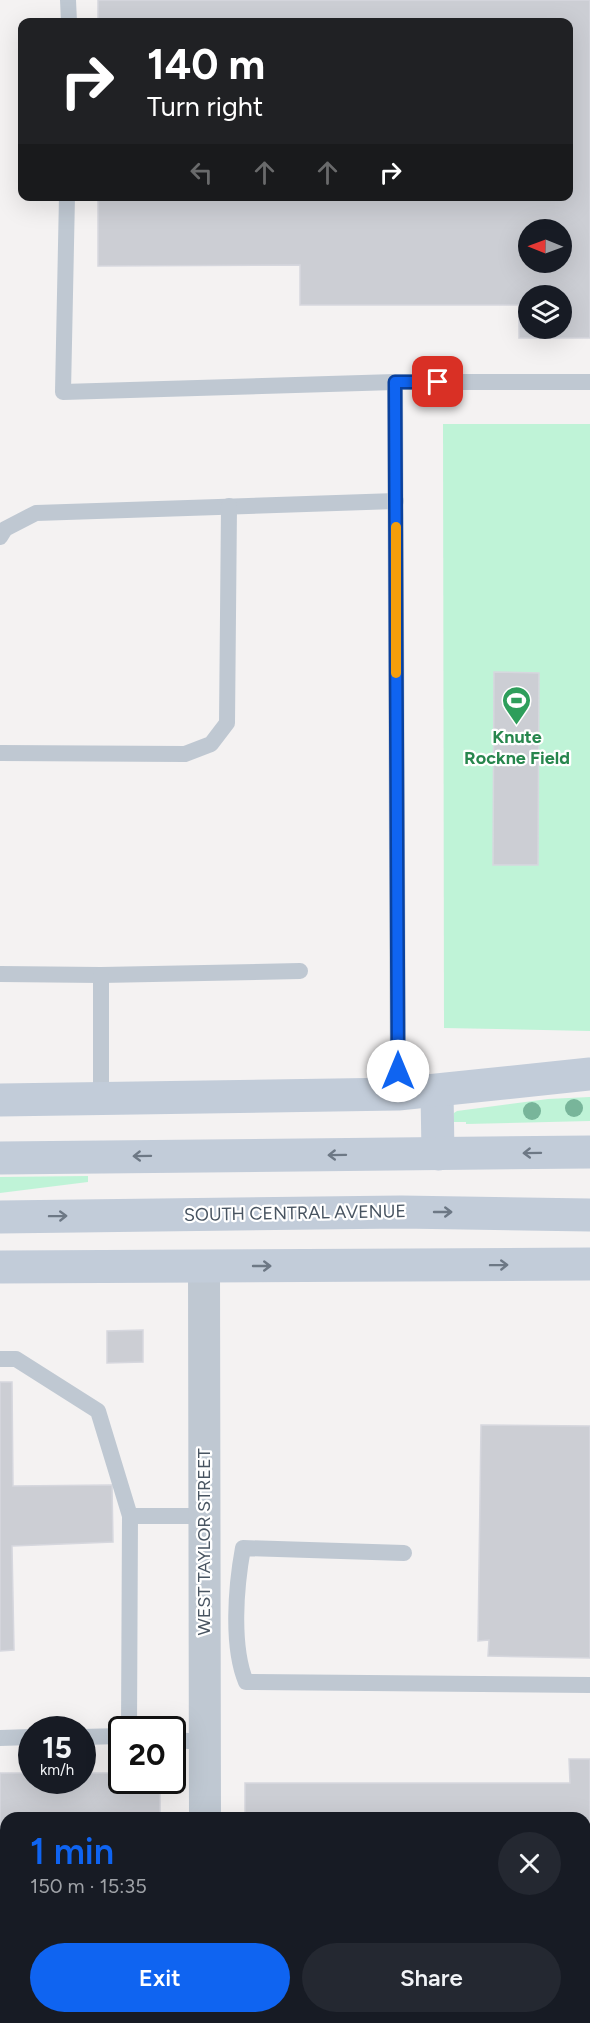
<!DOCTYPE html>
<meta charset="utf-8">
<style>
body{margin:0;font-family:Figtree,sans-serif;background:#242831;color:#f1f3f6;height:100vh;display:flex;flex-direction:column;font-size:22px;white-space:nowrap}
*{box-sizing:border-box;margin:0}
p{font-size:20px;color:#9ea1a6}
.icon{flex:none;width:33px;height:33px;fill:none;stroke:currentColor;stroke-width:2;stroke-linecap:round;stroke-linejoin:round}
.map{position:relative;flex:1;overflow:hidden}
.sheet{position:absolute;left:0px;top:1812px;width:591px;height:212px;display:flex;flex-direction:column;background:#171b24;border-radius:18px 18px 0 0;box-shadow:0 6px 24px #0002}
.sheet>*{flex:none}
.banner{position:absolute;left:18px;top:18px;width:555px;height:183px;border-radius:12px;box-shadow:0 6px 24px #0002;background:#202124;color:#fff;overflow:hidden}
.needle{width:39px;rotate:271deg}
.controls{position:absolute;left:518px;top:219px;display:grid;gap:12px}
.controls a{display:grid;place-items:center;width:54px;height:54px;border-radius:50%;background:#171b24;box-shadow:0 6px 24px #0002;font-size:30px}
.speed{position:absolute;left:18px;top:1716px;display:flex;gap:12px;font-size:30px;font-weight:700;text-align:center}
.speed>*{display:grid;place-content:center;width:78px;height:78px;border-radius:50%;background:#171b24;box-shadow:0 6px 24px #0002;line-height:1}
.speed small{font-size:15px;font-weight:400}
.speed .limit{border:3px solid #111;border-radius:9px;background:#fff;color:#111}
.pin{position:absolute;display:grid;place-items:center;width:51px;height:51px;color:#fff;margin:-26px;border-radius:12px;box-shadow:0 3px 9px #0006}
.me{position:absolute;width:66px;margin:-33px;rotate:0deg;stroke-linejoin:round;filter:drop-shadow(0 0 4px #0008)}
.turn{display:flex;align-items:center;gap:21px;height:126px;padding:0 30px;font-size:27px}
.turn .icon{width:78px;height:78px;stroke-width:2.5}
.turn b{display:block;font-size:42px;line-height:51px}
.lanes{display:flex;align-items:center;height:57px;padding:0 30px;background:#0003;justify-content:center;gap:30px;direction:ltr}
.lanes .off{opacity:.35}
.round{display:grid;place-items:center;flex:none;width:63px;height:63px;border-radius:32px;background:#242831}
.head{display:flex;align-items:center;justify-content:space-between;height:102px;padding:0 30px}
h1{font-size:36px;font-weight:600;line-height:45px;color:#0f64f1}
.primary-button{display:flex;gap:12px;margin-top:auto;padding:12px 30px}
.primary-button a{flex:1;height:69px;border-radius:36px;background:#0f64f1;color:#fff;font-size:24px;font-weight:600;line-height:69px;text-align:center}
.primary-button a+a{background:#242831;color:#f1f3f6}
.map>svg:first-child{display:block}
.green{fill:#bff3d7}
.building{fill:#ccced4;stroke:#d6d7de;stroke-width:1.5;fill-rule:evenodd}
.lines{fill:none;stroke-linecap:round;stroke-linejoin:round}
.lane{stroke:#bfc8d2;stroke-width:16}
.street{stroke:#bfc8d2;stroke-width:32}
.secondary{stroke:#c2ccd9;stroke-width:33}
.tree{fill:#78b59a}
.oneway{stroke:#6d7885}
.route-casing{stroke:#0a419d;stroke-width:15}
.route{stroke:#0f64f1;stroke-width:10}
.slow{stroke:#f59e0b;stroke-width:10}
.labels{text-anchor:middle;stroke-width:4.5;stroke-linejoin:round;paint-order:stroke}
.leisure-label{font-size:18px;font-weight:bold;fill:#27864d;stroke:#fff}
.street-label{font-size:18px;fill:#485461;stroke:#fff}
</style>
<div class="map">
<svg width="590" height="2023" viewBox="0 0 590 2023">
<rect width="100%" height="100%" fill="#f4f2f2"/>
<g class="green">
<path d="M443 424H590V1031L444 1028Z"/>
<path d="M590 1097V1121L466 1124V1122H453L454 1113 457 1111 548 1099Z"/>
<path d="M88 1176V1182L0 1193V1177Z"/>
</g>
<g class="building">
<path d="M98 0H590V338H519V305H300V265L98 266V196H568V22H98ZM528 230H561V262H528ZM528 296H561V328H528Z"/>
<path d="M494 672 539 673 538 865H493Z"/>
<path d="M143 1330V1362L107 1363V1331Z"/>
<path d="M0 1382H12L13 1486 112 1485 113 1542 12 1546 14 1650 0 1651Z"/>
<path d="M481 1425 590 1426V1658L488 1656 489 1640 478 1641Z"/>
<path d="M569 1759H590V2023H473V2018H585V1818H245V1783H570Z"/>
<path d="M0 1773H32V1780H82V1773H122V1780H160V1818H6V2018H161V2023H4V1886H0Z"/>
</g>
<g class="lines">
<g class="lane">
<path d="M68 0 69 22"/>
<path d="M67 196 63 392 395 382H590"/>
<path d="M395 382 398 1094"/>
<path d="M0 537 5 529 36 513 396 501"/>
<path d="M0 753 185 754 211 744 227 723 229 506"/>
<path d="M0 974 101 975 300 971"/>
<path d="M101 975V1099"/>
<path d="M0 1359H16L98 1411 130 1516"/>
<path d="M404 1553 243 1548C236 1586 231 1646 246 1682L590 1685"/>
<path d="M129 1730 130 1516H204"/>
<path d="M82 1737 122 1736"/>
<path d="M0 1738 32 1737"/>
<path d="M172 1740 205 1742"/>
</g>
<g class="street">
<path d="M204 1266 205 1818"/>
<path d="M205 2018V2023"/>
</g>
<g class="secondary">
<path d="M437 1091 438 1154"/>
<path d="M0 1100 398 1094 590 1074"/>
<path d="M0 1158 590 1152"/>
<path d="M0 1217 401 1212 590 1215"/>
<path d="M0 1267 590 1264"/>
</g>
</g>
<g class="tree">
<circle cx="574" cy="1108" r="9"/>
<circle cx="532" cy="1111" r="9"/>
</g>
<defs><path id="oneway-shaft" d="M-6 0H5M1.5-3L5.5 0L1.5 3" fill="none" stroke-width="1.6" stroke-linecap="round" stroke-linejoin="round" transform="scale(1.5)"/></defs>
<g class="oneway">
<use href="#oneway-shaft" transform="translate(532 1153) rotate(179)"/>
<use href="#oneway-shaft" transform="translate(337 1155) rotate(179)"/>
<use href="#oneway-shaft" transform="translate(142 1156) rotate(179)"/>
<use href="#oneway-shaft" transform="translate(443 1212)"/>
<use href="#oneway-shaft" transform="translate(58 1216) rotate(-1)"/>
<use href="#oneway-shaft" transform="translate(499 1265) rotate(-1)"/>
<use href="#oneway-shaft" transform="translate(262 1266)"/>
</g>
<g class="lines">
<defs>
<path id="route" d="M398 1071 395 382H438"/>
</defs>
<use href="#route" class="route-casing"/>
<use href="#route" class="route"/>
<path class="slow" d="M396 527V673"/>
</g>
<defs>
<symbol id="stadium-pin" viewBox="-11 -11 22 30"><path d="M0 17L-7.5 6A9.5 9.5 0 1 1 7.5 6Z" fill="#2e9e5b" stroke="#fff"/><path d="M0-5a6.5 5 0 1 0 0 10a6.5 5 0 1 0 0-10ZM-3.5-1.8h7v3.6h-7Z" fill="#fff"/></symbol>
</defs>
<g fill-rule="evenodd">
<use href="#stadium-pin" x="500" y="684" width="33" height="45"/>
</g>
<g class="labels">
<g class="leisure-label">
<text x="517" y="743">Knute<tspan x="517" dy="21">Rockne Field</tspan></text>
</g>
<g class="street-label">
<text transform="translate(295 1213) rotate(-1)" y="6">SOUTH CENTRAL AVENUE</text>
<text transform="translate(204 1542) rotate(-90)" y="6">WEST TAYLOR STREET</text>
</g>
</g>
</svg>
<div class="controls">
<a><svg class="needle" viewBox="-14 -14 28 28"><path d="M0-13l5 13h-10z" fill="#e53935"/><path d="M0 13l5-13h-10z" fill="#9ea1a6"/></svg></a>
<a><svg class="icon" aria-label="layers" viewBox="0 0 24 24"><path d="M12 4l9 5-9 5-9-5zM3 14l9 5 9-5"/></svg></a>
</div>
<div class="speed"><div>15<small>km/h</small></div><div class="limit">20</div></div>
<div class="pin" style="left:438px;top:382px;background:#d93025"><svg class="icon" aria-label="arrive" viewBox="0 0 24 24"><path d="M6 21V4h12l-3 4 3 4H6"/></svg></div>
<svg class="me" style="left:398px;top:1071px" viewBox="-20 -20 40 40"><circle r="19" fill="#fff"/><path d="M0-13L10 11 0 6-10 11z" fill="#0f64f1"/></svg>
<div class="banner">
<div class="turn"><svg class="icon" aria-label="right" viewBox="0 0 24 24"><path d="M7 20v-9h11M14 6l5 5-5 5"/></svg><div><b>140 m</b>Turn right</div></div>
<div class="lanes"><svg class="icon off" aria-label="left" viewBox="0 0 24 24"><path d="M17 20v-9H6M10 6l-5 5 5 5"/></svg><svg class="icon off" aria-label="ahead" viewBox="0 0 24 24"><path d="M12 20V5M6 11l6-6 6 6"/></svg><svg class="icon off" aria-label="ahead" viewBox="0 0 24 24"><path d="M12 20V5M6 11l6-6 6 6"/></svg><svg class="icon" aria-label="right" viewBox="0 0 24 24"><path d="M7 20v-9h11M14 6l5 5-5 5"/></svg></div>
</div>
<section class="sheet">
<div class="head"><div><h1>1 min</h1><p>150 m · 15:35</p></div><a class="round"><svg class="icon" aria-label="close" viewBox="0 0 24 24"><path d="M6 6l12 12M18 6L6 18"/></svg></a></div>
<div class="primary-button"><a>Exit</a><a>Share</a></div>
</section>
</div>
